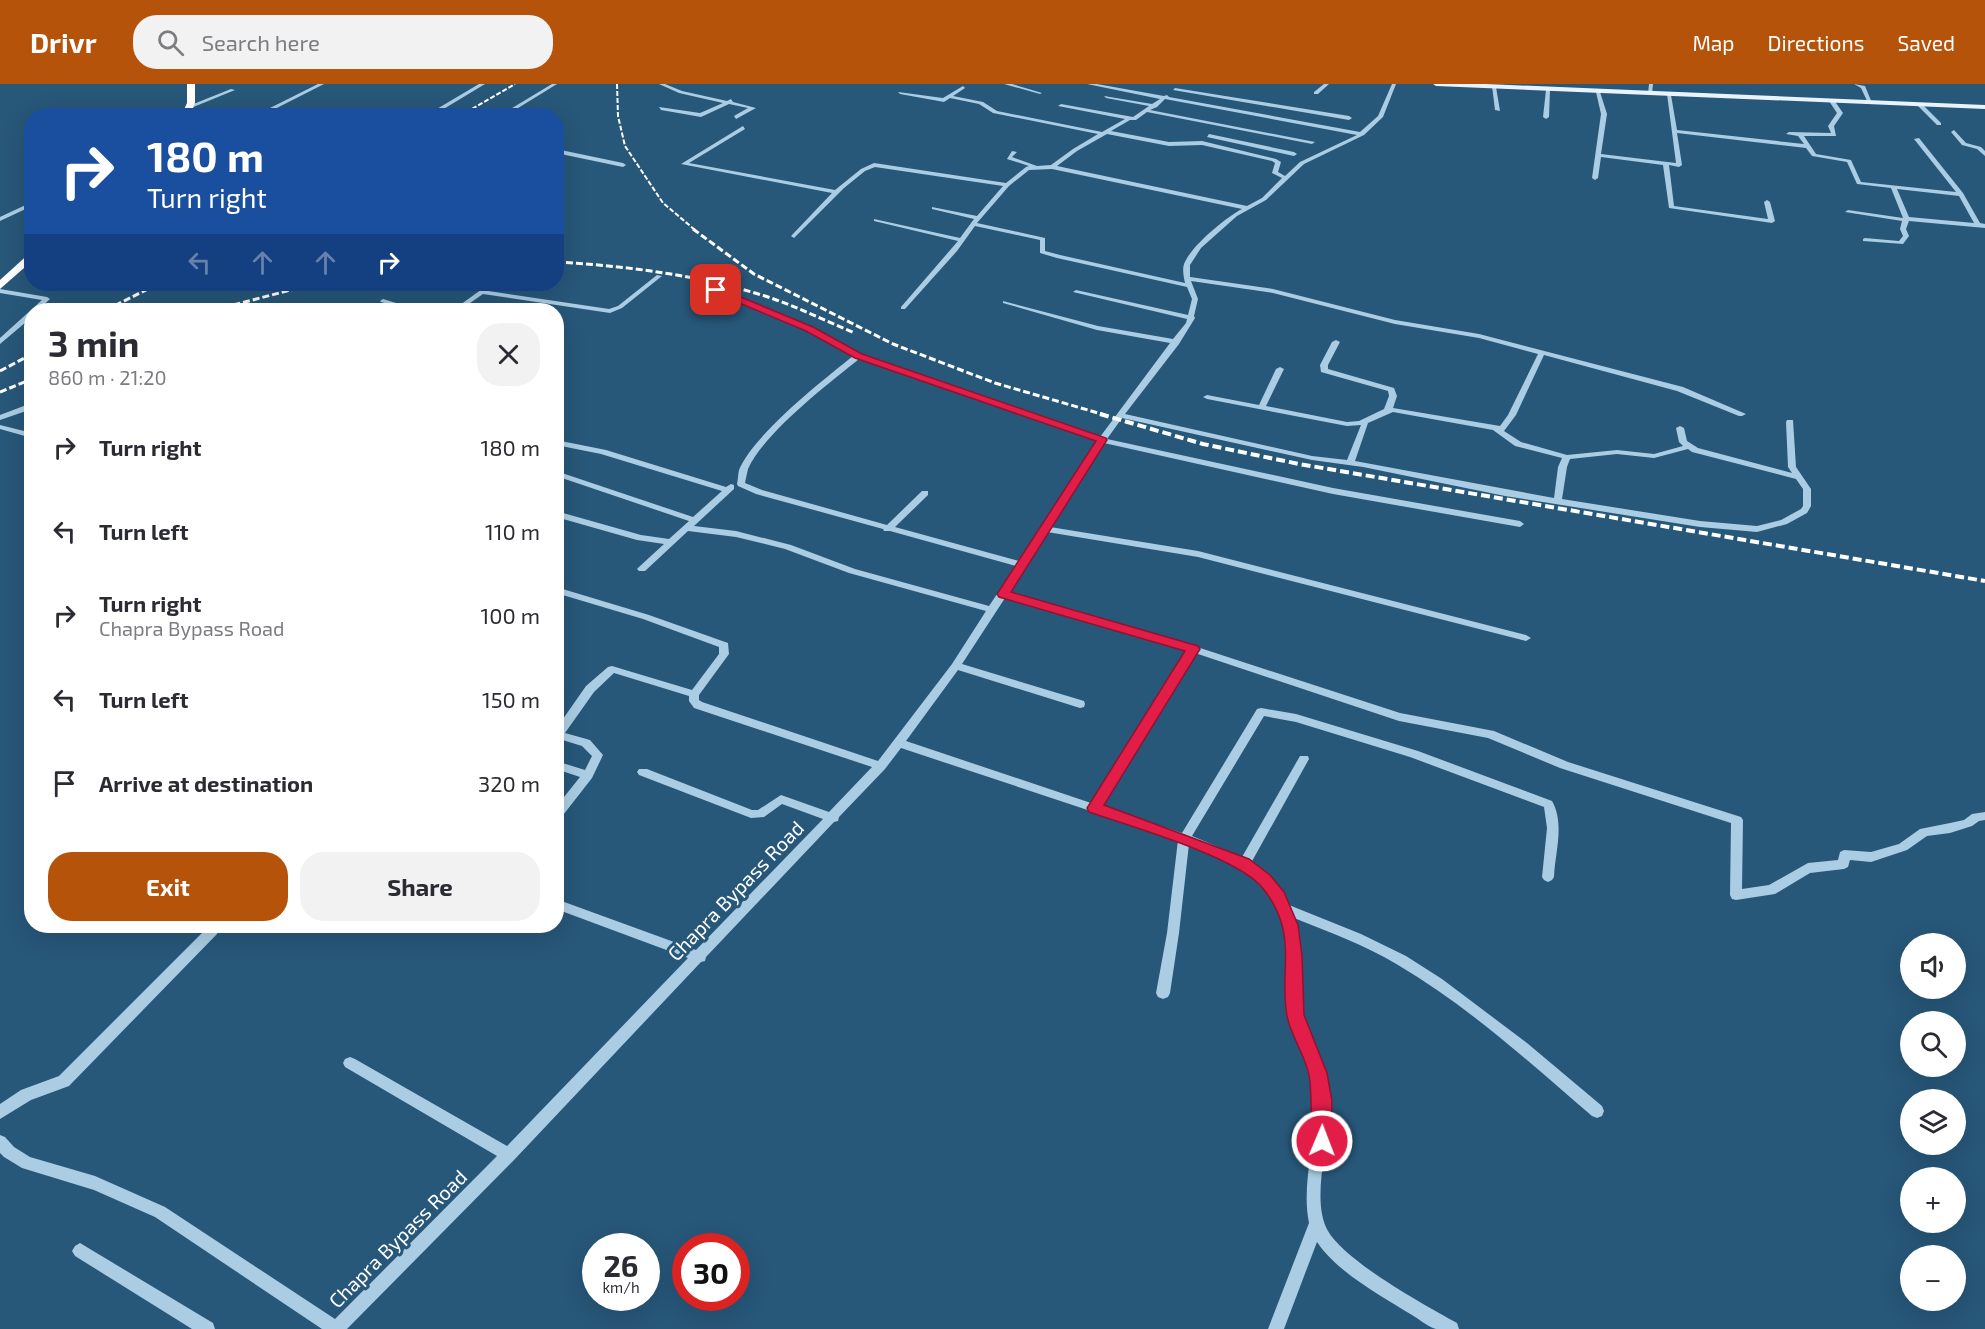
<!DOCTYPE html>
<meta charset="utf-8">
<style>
body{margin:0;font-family:"Exo 2",sans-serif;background:#f2f2f3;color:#2b2b33;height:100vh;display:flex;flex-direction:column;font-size:22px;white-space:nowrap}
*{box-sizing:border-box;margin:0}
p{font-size:20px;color:#7c7c81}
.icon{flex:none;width:33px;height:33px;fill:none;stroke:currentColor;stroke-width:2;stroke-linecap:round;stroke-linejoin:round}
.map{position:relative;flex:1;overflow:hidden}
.side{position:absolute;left:24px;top:219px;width:540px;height:630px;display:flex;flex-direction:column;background:#fff;border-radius:24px;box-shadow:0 6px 24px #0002}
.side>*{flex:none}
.banner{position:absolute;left:24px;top:24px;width:540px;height:183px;border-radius:24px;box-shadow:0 6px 24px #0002;background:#1a4fa0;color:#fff;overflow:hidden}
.buttons{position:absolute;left:1900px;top:849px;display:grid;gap:12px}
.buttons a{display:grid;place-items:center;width:66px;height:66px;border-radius:50%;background:#fff;box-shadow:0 6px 24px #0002;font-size:30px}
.speed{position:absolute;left:582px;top:1149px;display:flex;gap:12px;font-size:30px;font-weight:700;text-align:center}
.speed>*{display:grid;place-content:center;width:78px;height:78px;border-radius:50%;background:#fff;box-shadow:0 6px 24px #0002;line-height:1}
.speed small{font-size:15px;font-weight:400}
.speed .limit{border:9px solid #d22;background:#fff;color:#111}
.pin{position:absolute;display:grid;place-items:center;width:51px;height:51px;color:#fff;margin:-26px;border-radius:12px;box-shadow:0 3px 9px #0006}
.me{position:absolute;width:66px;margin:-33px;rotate:1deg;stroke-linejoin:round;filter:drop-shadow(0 0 4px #0008)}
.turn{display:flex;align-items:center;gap:21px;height:126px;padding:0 24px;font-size:27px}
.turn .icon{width:78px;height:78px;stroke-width:2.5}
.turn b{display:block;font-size:42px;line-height:51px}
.lanes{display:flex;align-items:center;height:57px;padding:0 24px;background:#0003;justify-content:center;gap:30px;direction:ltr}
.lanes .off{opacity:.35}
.round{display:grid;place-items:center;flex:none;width:63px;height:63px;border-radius:24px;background:#f2f2f3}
.headline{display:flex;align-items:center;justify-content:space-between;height:102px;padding:0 24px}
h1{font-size:36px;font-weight:700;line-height:45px}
.primary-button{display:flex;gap:12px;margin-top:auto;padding:12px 24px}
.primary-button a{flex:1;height:69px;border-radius:24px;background:#b45309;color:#fff;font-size:24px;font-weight:700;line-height:69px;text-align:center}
.primary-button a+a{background:#f2f2f3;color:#2b2b33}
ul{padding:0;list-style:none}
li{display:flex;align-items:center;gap:18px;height:84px;padding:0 24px}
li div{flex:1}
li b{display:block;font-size:22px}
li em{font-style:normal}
header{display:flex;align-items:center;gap:36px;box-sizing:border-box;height:84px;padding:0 30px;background:#b45309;color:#fff}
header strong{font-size:28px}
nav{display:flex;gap:33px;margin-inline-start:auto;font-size:21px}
.search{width:420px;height:54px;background:#f2f2f3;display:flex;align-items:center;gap:15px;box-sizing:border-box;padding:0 21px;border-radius:24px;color:#7c7c81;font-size:22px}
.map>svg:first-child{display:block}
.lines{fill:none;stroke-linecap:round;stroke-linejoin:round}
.minor{fill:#aacde3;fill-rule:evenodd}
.major{fill:#e9f3fc;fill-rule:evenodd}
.highway{fill:#fff;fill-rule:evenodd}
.rail-far2{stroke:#fff;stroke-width:2;stroke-dasharray:5 2;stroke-linecap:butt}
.rail-far1{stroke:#fff;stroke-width:3;stroke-dasharray:7 3;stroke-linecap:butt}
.rail{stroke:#fff;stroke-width:4;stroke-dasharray:9 4;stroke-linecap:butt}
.route{fill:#e11d48;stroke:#92132f;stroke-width:1.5}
.labels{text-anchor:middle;stroke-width:6;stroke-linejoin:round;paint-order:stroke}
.street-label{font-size:20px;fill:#fff;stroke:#275779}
</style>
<header>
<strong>Drivr</strong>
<div class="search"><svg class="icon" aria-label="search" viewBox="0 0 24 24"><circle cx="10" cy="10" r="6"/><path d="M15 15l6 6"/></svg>Search here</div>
<nav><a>Map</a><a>Directions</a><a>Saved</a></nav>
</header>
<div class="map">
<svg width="1985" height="1245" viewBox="0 0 1985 1245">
<rect width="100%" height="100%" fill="#275779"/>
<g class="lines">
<g class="minor">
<path d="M318 0H324L261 32H254Z"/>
<path d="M479 0H485L432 32H425Z"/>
<path d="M552 0H557L505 32H499Z"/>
<path d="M659 0H665L682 7 727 17 731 15 733 18 756 24 736 35 734 32 748 24 729 20 701 33 661 26 659 23 700 29 723 19 679 9Z"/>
<path d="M1004 0H1012L1042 9 1040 10Z"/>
<path d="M1087 0H1097L1164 12 1167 11 1169 13 1360 48 1378 32 1392 0H1396L1383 33 1364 51 1304 80 1266 116 1237 132 1201 164 1190 181V193L1273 205 1395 236 1479 250 1683 303 1746 330 1742 332H1739L1677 307 1544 271 1516 331 1504 347 1521 358 1567 371 1617 366 1654 370 1683 362 1679 358 1676 344 1680 342 1684 344 1687 357 1698 364 1792 389 1788 383 1786 338 1787 336H1793L1796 383 1811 405V422L1807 429 1787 440 1757 448 1700 443 1505 412 1363 383 1312 376 1122 334 1107 355 1333 404 1520 437 1524 440 1520 443 1333 410 1104 359 1050 443 1198 467 1526 551 1531 554 1526 557 1198 473 1047 448 1026 479 1028 481 1024 484 1008 508 1197 563 1400 629 1494 647 1568 678 1741 733 1743 736 1742 805 1769 801 1808 779 1838 776 1840 768 1844 766 1871 768 1899 760 1920 745 1950 739 1964 736 1972 730 1985 728V736L1979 737 1972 742 1950 749 1927 752 1907 766 1871 778 1850 776 1848 783 1844 785 1810 789 1775 810 1736 816 1732 815 1730 811 1731 739 1560 684 1488 654 1399 637 1195 569 1101 722 1182 749 1257 625 1261 624 1296 630 1418 667 1552 717C1565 740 1555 768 1554 793L1552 796 1548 798 1544 796 1542 793 1547 744 1544 723 1410 673 1296 638 1264 632 1192 752 1242 773 1300 672H1308L1309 675 1251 779C1268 790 1280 803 1289 821L1361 850 1406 872 1442 895 1527 959 1602 1022 1604 1027 1602 1032 1597 1034 1592 1032C1530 979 1468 922 1398 881 1365 861 1329 848 1294 834 1303 866 1295 901 1303 934 1311 971 1333 998 1329 1039 1326 1069 1312 1119 1328 1147 1345 1177 1424 1221 1457 1239L1459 1245C1452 1245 1443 1245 1436 1245 1428 1243 1419 1235 1412 1231 1381 1212 1337 1188 1317 1158L1284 1245H1268L1309 1139C1301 1099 1316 1060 1315 1021 1314 989 1296 963 1289 933 1284 909 1287 885 1285 861 1282 801 1241 779 1189 760L1179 849 1170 909 1168 913 1163 915 1158 913 1156 909 1167 849 1178 756 901 664 885 685 839 733 838 737 834 738 706 873 705 877 701 878 514 1076 347 1245H322L155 1133 94 1106 22 1084 4 1073 0 1069V1051L5 1053 14 1063 30 1073 95 1092 165 1123 335 1235 497 1072 345 983 343 979 345 975 350 973 355 975 507 1062 688 874 556 825V815L696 866 823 735 782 720 764 733 751 734 639 691 637 688 639 685H647L752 726H758L781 711 829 728 872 683 694 624 689 617V612L614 589 594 608 565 649 590 656 603 671 592 694 560 735 556 736V723L580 693 556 685V677L585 686 592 672 582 662 556 654V645L586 602 608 583 612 582 692 606 719 570V563L643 535 556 509V503L649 531 728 559 729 570 699 611V616L702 618 878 677 952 580 986 527 849 489 785 465 736 453 688 447 645 487H639L637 485 639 483 664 460 637 456 556 433V427L641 451 669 455 689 437 556 392V387L693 433 722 407 601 370 556 361V356L606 366 726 403 731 400 734 401V405L694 442 736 447 791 461 855 485 989 522 1016 482 890 447H884L883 445 756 410 738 402 737 400C738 396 738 390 739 386 754 350 822 297 853 272L806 247 714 207V205H718L812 243 861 270 1100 353 1170 259 1097 246 1003 219V217L1098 242 1173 255 1186 239 1187 235 1073 208 1076 206 1188 231 1192 215 1187 203 1057 174 1040 169V156L975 142 957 167 905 225H901V223L958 157 874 137V135L960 154 974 135 932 125V123L977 132 1003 102 875 83 865 87 844 104 794 154 791 152 792 151 832 109 681 80 743 42 745 45 689 79 835 106 861 85 874 79 1006 99 1026 83 1029 82 1007 75 1012 67 1017 68 1012 73 1037 82 1051 81 1073 65 1098 50 993 29 979 20 950 14 944 18 900 10 898 8 943 14 963 2 965 4 953 12 983 18 997 27 1102 48 1125 35 1058 22 1061 20 1133 33 1149 22 1106 14 1104 12 1152 20 1160 15ZM1165 15 1357 51 1300 78 1285 92 1278 88 1281 78 1276 75 1202 57 1169 58 1111 47 1130 36H1136L1147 28 1312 60 1315 58 1150 26 1157 23ZM1107 50 1169 62 1202 61 1272 77 1275 79 1272 89 1282 94 1262 114 1247 122 1057 82 1077 67ZM1052 85 1242 125C1225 134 1191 162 1184 180 1182 186 1184 194 1185 199L1060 171 1045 167V154L977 139 1009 102 1029 86ZM1191 197 1273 209 1395 240 1479 254 1538 270 1508 331 1500 342 1393 324 1397 312 1394 304 1328 285V281L1340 258 1336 256 1332 258 1320 281 1321 288 1388 307 1389 312 1384 325 1359 337 1347 338 1266 322 1284 285 1280 283 1276 285 1259 321 1207 311 1203 313 1207 315 1347 342 1361 341 1347 376 1312 372 1125 330 1179 260 1195 234 1194 232 1198 215ZM859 275 1097 357 1019 477 895 443 928 411V407H922L887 441 762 406 745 399C746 394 747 389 748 385 764 349 828 300 859 275ZM1393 328 1493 346 1515 362 1562 374 1558 383 1554 414 1355 377 1368 339ZM1688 365 1692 368 1796 395 1803 405V422L1801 425 1781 436 1757 442 1700 437 1562 415 1567 383 1570 375 1617 370 1654 374ZM1005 514 1187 567 1091 719 906 657 958 586 1080 624 1084 623 1085 620 1084 617 962 580Z"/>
<path d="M1324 0H1329L1318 10H1314V8Z"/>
<path d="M1649 0H1653L1652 10 1650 11 1648 10Z"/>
<path d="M1854 0 1865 2 1872 19H1868L1861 4Z"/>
<path d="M1492 2 1496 3 1500 27 1495 26Z"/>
<path d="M1175 4 1349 32 1352 34 1349 36 1173 6Z"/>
<path d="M231 5 235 6 191 24 186 23Z"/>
<path d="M1548 5 1550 6 1549 33 1546 35 1543 33 1546 6Z"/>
<path d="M1598 7 1600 8 1607 30 1601 70 1676 79 1667 10 1671 11 1677 46 1804 60 1798 52 1786 50 1789 48 1831 49 1828 42 1837 29 1829 17 1834 16 1843 29 1834 42 1836 52H1804L1816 70 1851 76 1861 98 1956 108 1914 55 1919 54 1963 109 1980 139 1985 140V144L1909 137 1906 145 1909 152 1903 160 1863 157V155L1865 154 1899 157 1903 152 1900 145 1902 137 1845 128 1848 126 1903 134 1891 104 1857 100 1847 78 1812 72 1806 64 1677 49 1682 81 1679 83 1669 81 1674 122 1768 135 1764 118 1767 116 1770 118 1775 137 1772 139 1669 124 1663 81 1601 73 1598 94 1595 96 1592 94 1601 30 1596 8ZM1897 105 1959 112 1974 139 1909 133Z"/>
<path d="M1917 19H1921L1941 39V41H1937L1917 21Z"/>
<path d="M1954 46 1966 59 1981 63 1985 67V72L1977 65 1962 61 1951 48Z"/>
<path d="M1209 50 1294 68 1297 70 1294 72 1207 53Z"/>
<path d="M556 65 623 79 626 81 623 83 556 69Z"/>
<path d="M32 118V122L0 137V133Z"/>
<path d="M657 191 662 192 622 224 610 229 483 210 460 226H453L489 200H496L488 207 609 225 618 222Z"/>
<path d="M0 205 47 213 50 215 38 226H32V233L0 260V254L42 216 0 209Z"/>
<path d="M383 215 416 225 417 226H408L381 218 380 217Z"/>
<path d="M284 222 287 224 286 225 275 226Z"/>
<path d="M29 320H32V325L0 336V331Z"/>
<path d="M0 341 32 349V354L0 345Z"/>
<path d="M209 842H217L219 846 217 850 69 1002 31 1016 0 1035V1020L21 1006 59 992Z"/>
<path d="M80 1159 213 1239 215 1245H192L75 1172 72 1167 75 1162Z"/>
</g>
<path class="major" d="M1433 0H1486L1985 21V25L1436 2Z"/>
<g class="highway">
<path d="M187 0H195V19L190 32H181L187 19Z"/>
<path d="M32 167V177L0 205V196Z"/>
</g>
<g class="rail-far2">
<path d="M617 0 618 32 625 62 663 119 695 146"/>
<path d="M460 32 515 0"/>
</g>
<g class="rail-far1">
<path d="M693 145 754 190 893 260 995 299 1105 331"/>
<path d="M556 178C627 182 698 191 765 212 796 222 825 237 855 249"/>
<path d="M106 226 158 200"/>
<path d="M214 226 314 200"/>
<path d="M0 287 32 270"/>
<path d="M0 308 32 295"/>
</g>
<path class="rail" d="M1100 330 1203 360 1299 380 1985 497"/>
</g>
<path class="route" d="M713 204H719L813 243 862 270 1106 354 1107 356 1011 508 1198 562 1200 565 1104 721 1249 775 1270 791 1284 808 1298 841 1302 872 1304 931 1327 989 1332 1017 1331 1057 1328 1064 1322 1066 1315 1064C1309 1049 1313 1012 1309 991 1305 971 1291 952 1287 932 1281 902 1290 870 1282 841 1278 827 1270 812 1260 801 1231 771 1132 743 1089 728L1087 724 1185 567 999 513 997 510 1096 357 855 274 806 247 713 208Z"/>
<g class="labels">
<g class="street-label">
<text transform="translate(736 807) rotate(-46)" y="7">Chapra Bypass Road</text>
<text transform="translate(398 1155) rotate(-45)" y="7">Chapra Bypass Road</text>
</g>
</g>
</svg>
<div class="buttons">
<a><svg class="icon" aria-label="sound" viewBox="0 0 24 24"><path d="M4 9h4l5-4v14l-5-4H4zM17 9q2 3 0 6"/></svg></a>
<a><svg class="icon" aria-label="search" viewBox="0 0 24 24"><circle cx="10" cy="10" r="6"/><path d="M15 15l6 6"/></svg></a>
<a><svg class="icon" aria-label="layers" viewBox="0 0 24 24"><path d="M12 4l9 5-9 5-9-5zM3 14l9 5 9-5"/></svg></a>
<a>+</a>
<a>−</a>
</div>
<div class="speed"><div>26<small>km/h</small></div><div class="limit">30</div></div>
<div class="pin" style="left:716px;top:206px;background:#d93025"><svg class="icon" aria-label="arrive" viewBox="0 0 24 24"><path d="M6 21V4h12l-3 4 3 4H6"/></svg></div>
<svg class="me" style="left:1322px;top:1057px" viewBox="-20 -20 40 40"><circle r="17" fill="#e11d48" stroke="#fff" stroke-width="3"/><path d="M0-11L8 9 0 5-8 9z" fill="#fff"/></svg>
<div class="banner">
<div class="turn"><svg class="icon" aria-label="right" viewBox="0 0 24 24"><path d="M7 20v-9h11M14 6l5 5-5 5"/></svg><div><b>180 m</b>Turn right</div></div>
<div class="lanes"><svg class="icon off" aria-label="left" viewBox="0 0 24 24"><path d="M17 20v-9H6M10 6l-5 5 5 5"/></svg><svg class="icon off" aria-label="ahead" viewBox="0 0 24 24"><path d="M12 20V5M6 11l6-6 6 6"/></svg><svg class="icon off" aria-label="ahead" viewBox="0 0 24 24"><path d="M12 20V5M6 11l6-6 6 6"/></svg><svg class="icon" aria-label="right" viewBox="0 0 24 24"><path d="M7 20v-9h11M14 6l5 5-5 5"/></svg></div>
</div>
<section class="side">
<div class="headline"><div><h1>3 min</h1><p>860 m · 21:20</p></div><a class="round"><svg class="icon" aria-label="close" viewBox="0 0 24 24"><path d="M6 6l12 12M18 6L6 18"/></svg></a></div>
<ul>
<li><svg class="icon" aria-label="right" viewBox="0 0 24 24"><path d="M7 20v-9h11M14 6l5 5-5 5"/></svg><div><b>Turn right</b></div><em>180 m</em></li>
<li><svg class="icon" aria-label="left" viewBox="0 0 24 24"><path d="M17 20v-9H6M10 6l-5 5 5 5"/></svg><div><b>Turn left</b></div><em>110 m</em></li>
<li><svg class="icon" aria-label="right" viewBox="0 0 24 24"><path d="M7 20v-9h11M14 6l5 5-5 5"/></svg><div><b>Turn right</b><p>Chapra Bypass Road</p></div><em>100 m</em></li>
<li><svg class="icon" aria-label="left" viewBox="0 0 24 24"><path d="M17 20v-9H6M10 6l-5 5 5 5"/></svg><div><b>Turn left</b></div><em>150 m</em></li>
<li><svg class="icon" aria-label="arrive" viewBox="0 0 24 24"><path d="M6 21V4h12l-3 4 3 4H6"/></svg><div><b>Arrive at destination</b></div><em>320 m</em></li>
</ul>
<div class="primary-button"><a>Exit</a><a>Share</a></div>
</section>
</div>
